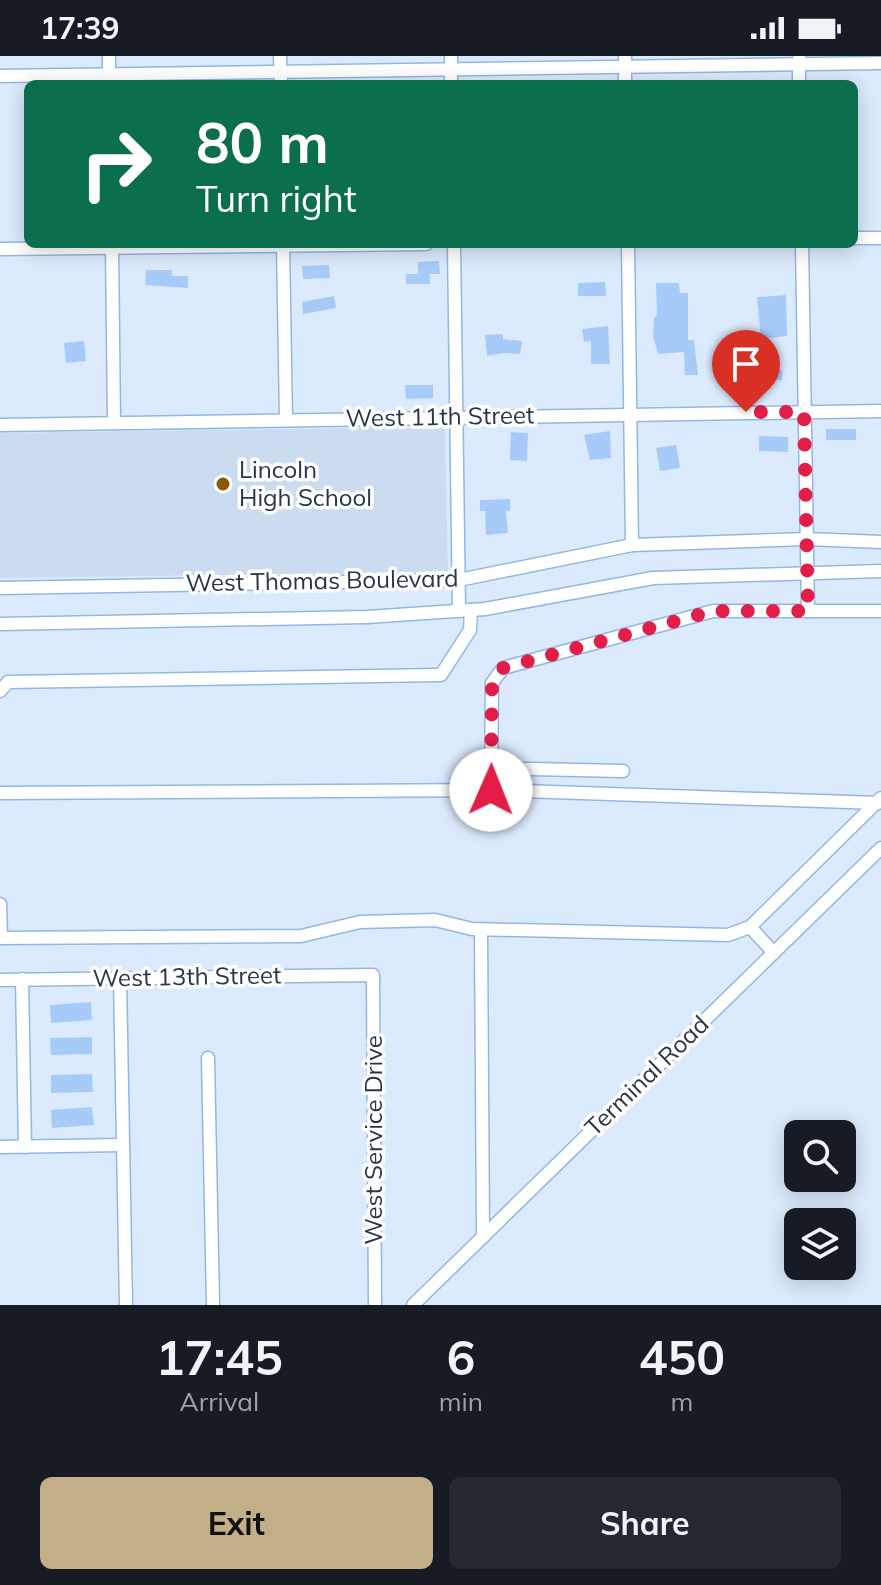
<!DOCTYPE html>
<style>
body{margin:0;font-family:Mulish,sans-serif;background:#242831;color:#f1f3f6;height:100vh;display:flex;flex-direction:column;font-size:30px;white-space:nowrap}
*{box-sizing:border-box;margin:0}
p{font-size:26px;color:#9ea1a6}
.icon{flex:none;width:44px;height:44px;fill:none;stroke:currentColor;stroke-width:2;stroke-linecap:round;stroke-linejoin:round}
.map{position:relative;height:1249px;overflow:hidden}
.side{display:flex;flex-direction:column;background:#171b24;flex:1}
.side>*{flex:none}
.guide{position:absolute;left:24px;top:24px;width:834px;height:168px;border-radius:12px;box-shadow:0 4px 20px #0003;background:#0b6e4f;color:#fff;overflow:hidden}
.fabs{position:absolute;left:784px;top:1064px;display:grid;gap:16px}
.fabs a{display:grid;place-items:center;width:72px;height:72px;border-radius:12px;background:#171b24;box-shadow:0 4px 20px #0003;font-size:40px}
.pin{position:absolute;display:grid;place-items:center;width:68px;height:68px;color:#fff;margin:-82px -34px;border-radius:50% 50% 50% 0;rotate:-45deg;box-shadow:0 0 8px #0007}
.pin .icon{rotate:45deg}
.me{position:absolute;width:88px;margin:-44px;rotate:1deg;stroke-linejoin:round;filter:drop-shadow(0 0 6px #0008)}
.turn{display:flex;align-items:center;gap:28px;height:168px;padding:0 40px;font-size:36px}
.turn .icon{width:104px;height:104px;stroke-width:2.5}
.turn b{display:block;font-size:56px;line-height:68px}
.eta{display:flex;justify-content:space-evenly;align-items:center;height:136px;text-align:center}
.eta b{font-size:48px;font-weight:700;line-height:56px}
.primary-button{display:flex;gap:16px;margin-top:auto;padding:16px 40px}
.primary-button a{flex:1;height:92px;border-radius:12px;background:#c2ae87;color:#111;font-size:32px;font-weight:700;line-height:92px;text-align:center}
.primary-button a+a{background:#242831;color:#f1f3f6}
.status{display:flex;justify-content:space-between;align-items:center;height:56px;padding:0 40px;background:#171b24;direction:ltr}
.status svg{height:22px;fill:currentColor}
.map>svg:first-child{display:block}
.built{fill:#cbdcf1}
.building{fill:#a7cbf8}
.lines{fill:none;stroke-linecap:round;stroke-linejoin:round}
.minor-casing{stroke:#93b7e3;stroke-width:15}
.minor{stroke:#fff;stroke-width:12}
.route{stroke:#e11d48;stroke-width:14;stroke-dasharray:0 25.2}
.poi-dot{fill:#895a00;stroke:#fff;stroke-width:3}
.labels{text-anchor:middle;stroke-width:7;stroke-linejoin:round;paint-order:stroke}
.street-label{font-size:24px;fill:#283648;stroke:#fff}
.poi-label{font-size:24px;fill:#283648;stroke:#fff;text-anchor:start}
</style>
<div class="status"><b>17:39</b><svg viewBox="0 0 49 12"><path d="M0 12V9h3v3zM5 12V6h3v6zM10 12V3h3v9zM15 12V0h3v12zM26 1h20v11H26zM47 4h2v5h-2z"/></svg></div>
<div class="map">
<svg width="881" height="1249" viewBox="0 0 881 1249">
<rect width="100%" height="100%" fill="#dceafd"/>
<path class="built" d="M445 371 448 516 0 522V377Z"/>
<g class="building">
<path d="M439 205 440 218H430V228H406V218H418V206Z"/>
<path d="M329 209 330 222 303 223 302 210Z"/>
<path d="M146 214H172V220H188V232L145 229Z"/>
<path d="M605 226 606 240H578V227Z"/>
<path d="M656 227H679L680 237H688V284H694L698 319H685L684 296 658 298 653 280 654 261H656L657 256Z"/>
<path d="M786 239 787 280 761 283 757 241Z"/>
<path d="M334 240 336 252 303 258 302 246Z"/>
<path d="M608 270 610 308H591V285L584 286 582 273Z"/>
<path d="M503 278V283L522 285 520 298 504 297 487 300 485 279Z"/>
<path d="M84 285 86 305 66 307 64 287Z"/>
<rect x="738" y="314" width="44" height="10"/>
<path d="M405 329H433V342L406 343Z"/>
<rect x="826" y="373" width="30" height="11"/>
<path d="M610 375 611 402 590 404 584 379Z"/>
<path d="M511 376 528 377 527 405 510 404Z"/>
<path d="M759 380 788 381V396L759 395Z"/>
<path d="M676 389 680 412 660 415 656 392Z"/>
<path d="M510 443V455H506L508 477 486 479 485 455H480V444Z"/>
<path d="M91 946 92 964 51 967 50 949Z"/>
<path d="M92 981V998L51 999 50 982Z"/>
<path d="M92 1018 93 1036 51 1037V1019Z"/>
<path d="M92 1051 94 1069 52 1072 51 1054Z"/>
</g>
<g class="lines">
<defs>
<g id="minor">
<path d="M109 0V28"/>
<path d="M280 0 281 28"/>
<path d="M451 0V28"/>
<path d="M625 0V28"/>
<path d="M799 0V28"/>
<path d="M0 20 881 7"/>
<path d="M854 182H881"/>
<path d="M112 188 114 367"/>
<path d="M283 188 286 363"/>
<path d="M454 188 459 555"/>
<path d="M628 188 632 489"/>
<path d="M802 188 808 555"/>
<path d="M0 193 426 188"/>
<path d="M0 369 881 355"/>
<path d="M0 532 459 524 632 489 807 483 881 486"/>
<path d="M0 568 367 561 485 553 653 522 881 515"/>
<path d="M0 635 8 626 437 619H441L470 574 471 554"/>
<path d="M491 712 623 715"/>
<path d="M491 734 492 627 503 612 713 555H881"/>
<path d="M0 737 491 734 878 747"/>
<path d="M0 848 1 882 301 880 360 866 435 864 472 873 728 879 750 871 881 742"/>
<path d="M750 871 774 897"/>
<path d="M481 874 483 1181"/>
<path d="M120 922 126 1249"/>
<path d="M22 923 25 1091"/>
<path d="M0 924 373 919 375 1249"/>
<path d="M208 1002 213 1249"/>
<path d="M0 1091 123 1089"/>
<path d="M413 1249 881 792"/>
</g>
</defs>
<use href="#minor" class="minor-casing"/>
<use href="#minor" class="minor"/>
</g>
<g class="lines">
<path class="route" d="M491 734 492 627 503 612 713 555H808L804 356H746"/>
</g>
<circle class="poi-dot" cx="223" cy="428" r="8"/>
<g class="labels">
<g class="street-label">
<text transform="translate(440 361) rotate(-1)" y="8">West 11th Street</text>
<text transform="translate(322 525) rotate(-1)" y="8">West Thomas Boulevard</text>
<text transform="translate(187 921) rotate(-1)" y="8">West 13th Street</text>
<text transform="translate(647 1020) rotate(-44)" y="8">Terminal Road</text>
<text transform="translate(374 1084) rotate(-90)" y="8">West Service Drive</text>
</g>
<g class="poi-label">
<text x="239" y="422">Lincoln<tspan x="239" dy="28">High School</tspan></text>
</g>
</g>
</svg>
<div class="fabs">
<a><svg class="icon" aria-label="search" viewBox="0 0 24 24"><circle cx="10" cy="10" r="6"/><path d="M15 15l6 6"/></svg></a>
<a><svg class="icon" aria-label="layers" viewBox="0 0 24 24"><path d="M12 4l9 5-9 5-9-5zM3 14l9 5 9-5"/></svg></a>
</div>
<div class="pin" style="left:746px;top:356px;background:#d93025"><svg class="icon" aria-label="arrive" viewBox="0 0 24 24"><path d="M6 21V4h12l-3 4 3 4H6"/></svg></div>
<svg class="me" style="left:491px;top:734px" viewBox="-20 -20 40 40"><circle r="19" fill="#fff"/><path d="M0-13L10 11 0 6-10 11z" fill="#e11d48"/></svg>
<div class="guide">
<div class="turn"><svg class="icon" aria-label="right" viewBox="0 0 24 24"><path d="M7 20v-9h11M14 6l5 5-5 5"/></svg><div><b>80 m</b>Turn right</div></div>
</div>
</div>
<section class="side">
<div class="eta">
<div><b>17:45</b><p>Arrival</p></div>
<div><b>6</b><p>min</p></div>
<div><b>450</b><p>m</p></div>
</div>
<div class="primary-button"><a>Exit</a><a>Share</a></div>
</section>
